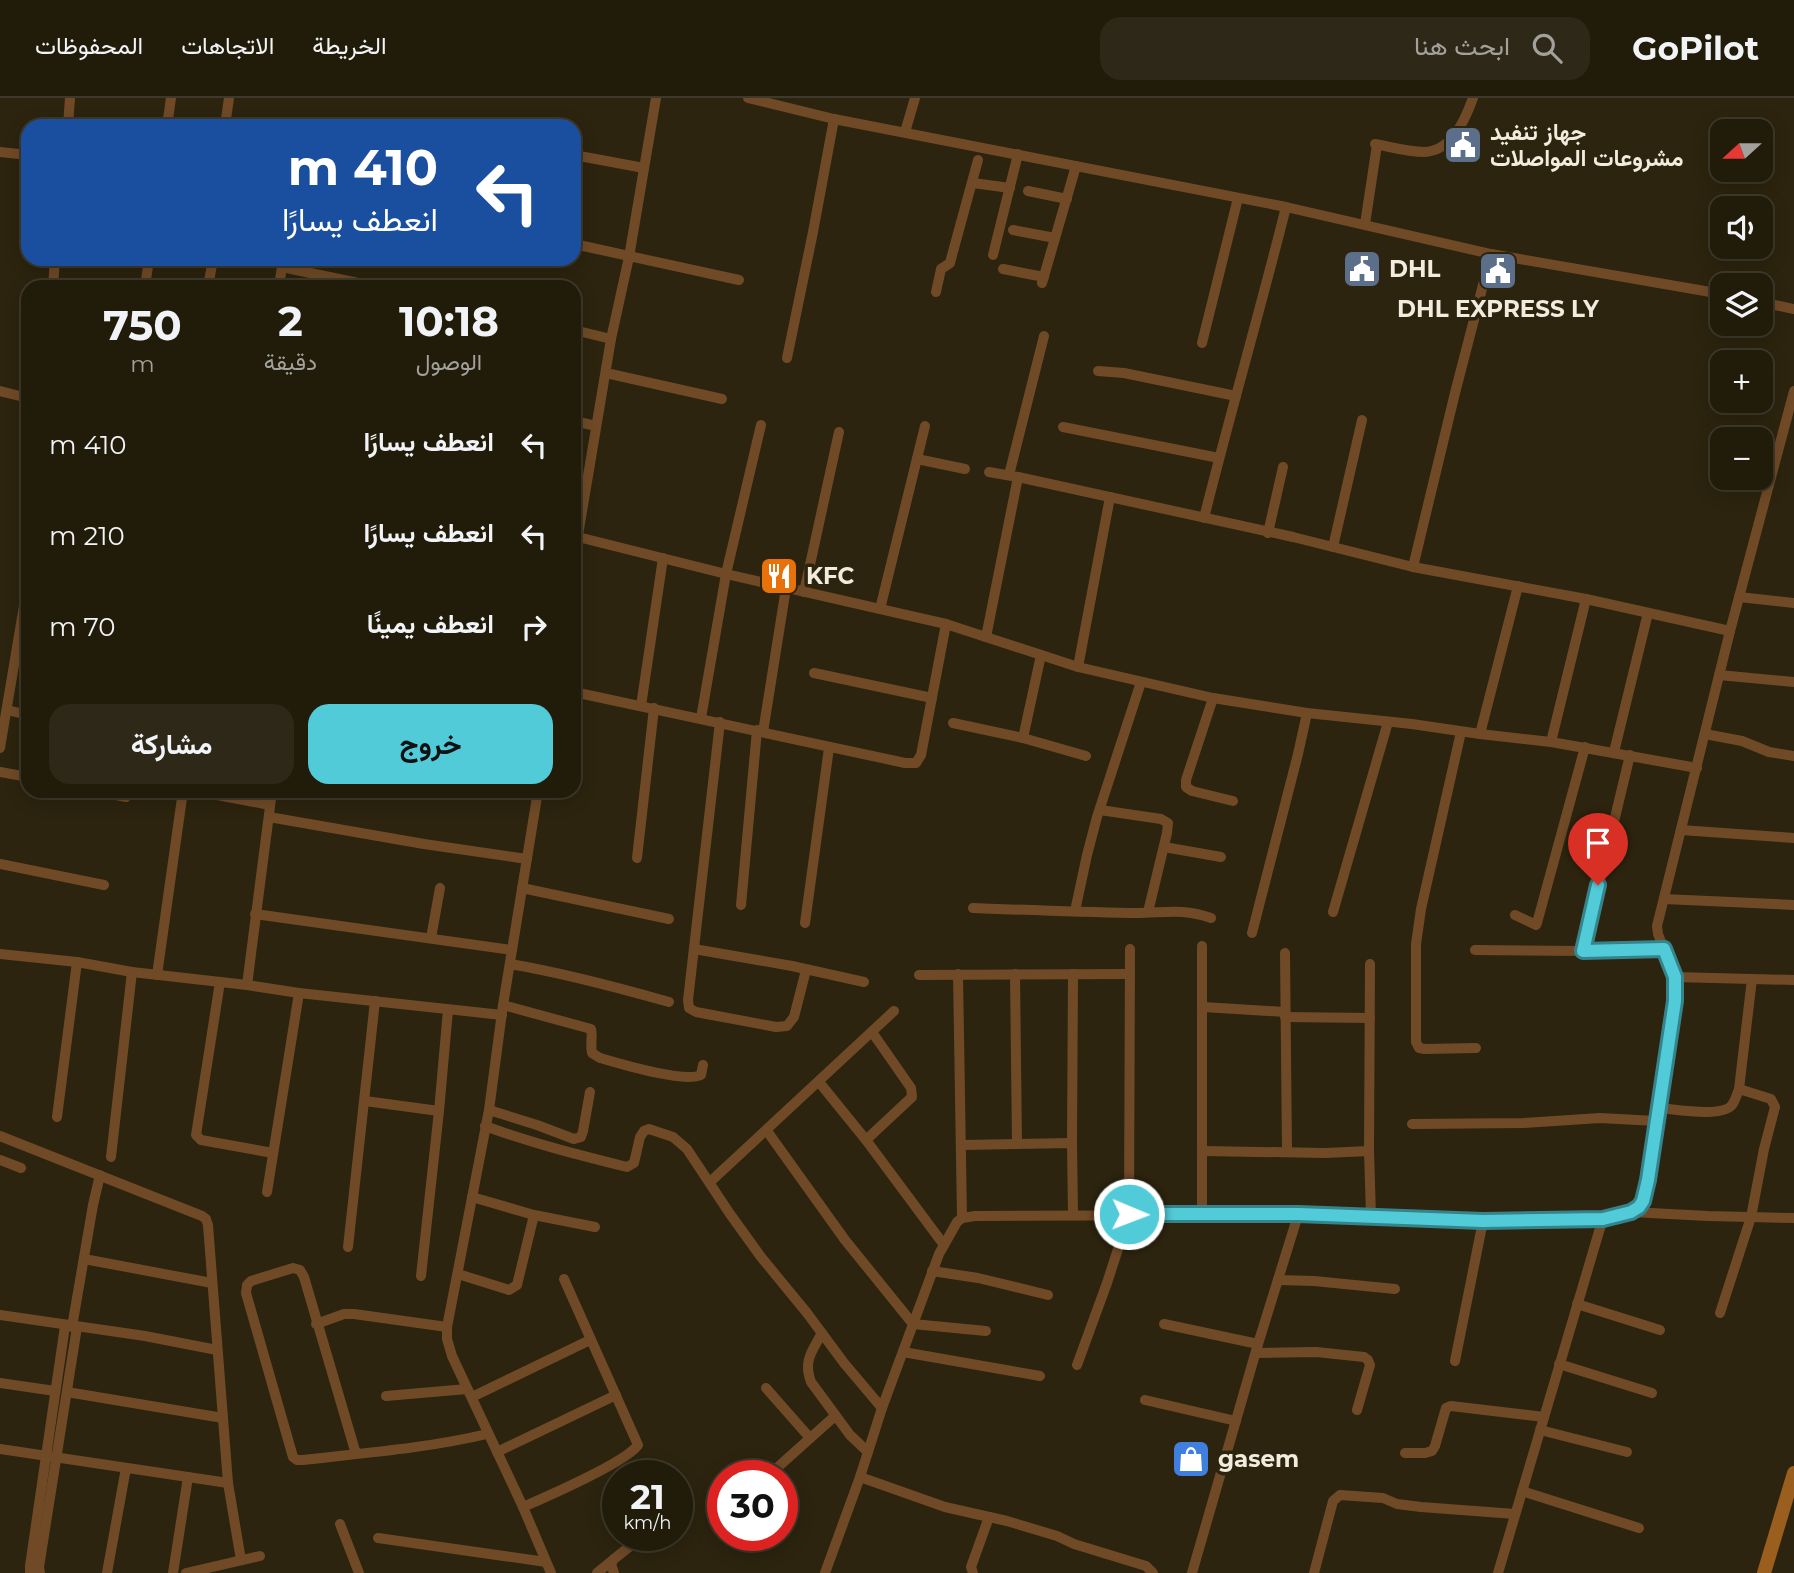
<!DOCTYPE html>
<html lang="ar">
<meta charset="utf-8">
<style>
body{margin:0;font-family:Montserrat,Vazirmatn,sans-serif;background:#2d2818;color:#f1f3f6;direction:rtl;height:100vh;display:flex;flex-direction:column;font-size:26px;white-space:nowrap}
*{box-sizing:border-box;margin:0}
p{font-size:23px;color:#a2a19c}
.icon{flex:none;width:38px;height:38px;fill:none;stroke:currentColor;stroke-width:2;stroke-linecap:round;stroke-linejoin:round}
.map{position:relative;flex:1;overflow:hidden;direction:ltr}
.drawer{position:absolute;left:21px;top:182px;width:560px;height:518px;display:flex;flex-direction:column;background:#211b0a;border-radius:21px;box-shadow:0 4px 18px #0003,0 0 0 2px #3e392b;direction:rtl}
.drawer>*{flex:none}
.top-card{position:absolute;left:21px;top:21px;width:560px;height:147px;border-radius:21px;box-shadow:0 4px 18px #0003,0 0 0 2px #3e392b;direction:rtl;background:#1a4fa0;color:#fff;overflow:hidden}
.needle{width:46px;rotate:249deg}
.controls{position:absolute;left:1710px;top:21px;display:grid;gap:14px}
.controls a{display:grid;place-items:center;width:63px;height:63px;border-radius:14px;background:#211b0a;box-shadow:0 4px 18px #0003,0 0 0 2px #3e392b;font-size:35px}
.speed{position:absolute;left:602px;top:1362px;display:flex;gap:14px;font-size:35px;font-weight:700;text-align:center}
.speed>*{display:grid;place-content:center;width:91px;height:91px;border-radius:50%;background:#211b0a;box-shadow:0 4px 18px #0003,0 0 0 2px #3e392b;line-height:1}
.speed small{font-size:18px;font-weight:400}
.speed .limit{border:10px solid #d22;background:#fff;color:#111}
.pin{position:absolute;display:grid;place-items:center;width:60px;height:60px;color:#fff;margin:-72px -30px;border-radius:50% 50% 50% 0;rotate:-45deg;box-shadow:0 0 7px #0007}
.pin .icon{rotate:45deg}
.me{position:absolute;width:77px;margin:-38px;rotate:91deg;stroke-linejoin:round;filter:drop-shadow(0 0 5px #0008)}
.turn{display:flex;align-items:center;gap:24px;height:147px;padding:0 28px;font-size:32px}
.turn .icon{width:91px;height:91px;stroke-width:2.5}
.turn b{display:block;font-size:49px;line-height:60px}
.eta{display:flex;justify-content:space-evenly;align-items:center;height:119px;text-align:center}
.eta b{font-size:42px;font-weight:700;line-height:49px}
.primary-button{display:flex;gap:14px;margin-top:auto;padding:14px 28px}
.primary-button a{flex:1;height:80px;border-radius:21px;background:#52cbd8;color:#111;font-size:28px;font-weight:700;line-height:80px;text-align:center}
.primary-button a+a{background:#2d2818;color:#f1f3f6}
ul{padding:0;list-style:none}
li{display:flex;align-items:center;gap:21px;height:91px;padding:0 28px}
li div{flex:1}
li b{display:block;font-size:26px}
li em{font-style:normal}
header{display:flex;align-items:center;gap:42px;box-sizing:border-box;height:98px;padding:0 35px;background:#211b0a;border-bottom:2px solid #3e392b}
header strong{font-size:33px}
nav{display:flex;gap:38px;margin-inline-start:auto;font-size:24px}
.search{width:490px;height:63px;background:#2d2818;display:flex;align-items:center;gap:18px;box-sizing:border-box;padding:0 24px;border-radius:21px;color:#a2a19c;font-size:26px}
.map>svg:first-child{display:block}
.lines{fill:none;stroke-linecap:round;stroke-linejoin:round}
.street{stroke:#704a27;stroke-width:10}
.secondary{stroke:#9a5e1e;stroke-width:14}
.route-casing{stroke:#35848c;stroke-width:18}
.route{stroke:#52cbd8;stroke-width:12}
.labels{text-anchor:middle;stroke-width:7;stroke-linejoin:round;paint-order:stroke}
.poi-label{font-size:23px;font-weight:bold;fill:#f1ecde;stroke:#2c240e;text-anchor:start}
</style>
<header>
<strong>GoPilot</strong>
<div class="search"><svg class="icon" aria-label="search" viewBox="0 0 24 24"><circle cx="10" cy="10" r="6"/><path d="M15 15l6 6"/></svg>ابحث هنا</div>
<nav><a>الخريطة</a><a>الاتجاهات</a><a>المحفوظات</a></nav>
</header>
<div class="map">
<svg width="1794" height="1475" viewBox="0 0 1794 1475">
<rect width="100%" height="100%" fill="#2c240e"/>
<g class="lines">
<g class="street">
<path d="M748 0 834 21 1286 109 1491 156 1722 196"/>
<path d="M68 28 70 0"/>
<path d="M167 28 171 0"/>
<path d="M225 28 229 0"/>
<path d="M905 34 915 0"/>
<path d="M1375 46C1391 49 1408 54 1424 54 1452 53 1465 22 1473 0"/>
<path d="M0 54 28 57"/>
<path d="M574 57 644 70"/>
<path d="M973 85 1010 90"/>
<path d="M1028 93 1067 101"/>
<path d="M1365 126 1377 47"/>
<path d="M1013 132 1055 140"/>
<path d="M574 146 739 182"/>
<path d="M993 157 1018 56"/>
<path d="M282 169 377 189"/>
<path d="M1003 171 1044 179"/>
<path d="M1042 185 1076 68"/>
<path d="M53 189 55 161"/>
<path d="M145 189 149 161"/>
<path d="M208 189 213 161"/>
<path d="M279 189 283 161"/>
<path d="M936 194 941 171 950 165 951 161 978 62"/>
<path d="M1760 204 1794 211"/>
<path d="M574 232 611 241"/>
<path d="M1202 245 1238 100"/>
<path d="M787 260 813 134 834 21"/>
<path d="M1098 273 1124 275 1236 298"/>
<path d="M606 275 722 301"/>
<path d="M0 293 28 300"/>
<path d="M574 323 596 328"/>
<path d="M1063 329 1219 360"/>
<path d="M917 361 965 371"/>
<path d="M989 374 1018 379 1293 439 1413 469 1586 501 1730 533"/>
<path d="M1009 377 1044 238"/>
<path d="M1204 420C1230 316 1260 213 1286 109"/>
<path d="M1268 435 1283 369"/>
<path d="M574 438 726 476 946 526 1078 569 1213 600 1307 615 1412 626 1480 636 1551 644 1697 670"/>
<path d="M1333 449 1362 322"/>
<path d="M574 461 611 241 629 159 656 0"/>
<path d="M1413 469 1455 295 1491 156"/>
<path d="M804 494 839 334"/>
<path d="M1739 499 1794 505"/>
<path d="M880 511 925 328"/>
<path d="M986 539 1018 379"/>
<path d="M1078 569 1110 399"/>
<path d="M814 575 932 600"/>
<path d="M1719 577 1794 584"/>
<path d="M574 594 905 665H916L921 657 946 526"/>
<path d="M1213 600 1186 682V689L1192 693 1233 703"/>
<path d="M641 608 663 460"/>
<path d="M7 612 28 617"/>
<path d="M701 620 726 476 761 327"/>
<path d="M720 624 688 902 689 910 696 914 776 929 787 928 794 919 806 872"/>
<path d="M953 625 1023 640 1086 658"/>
<path d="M763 634 786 490"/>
<path d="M1461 634 1421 811 1416 846V944L1419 950 1425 951 1476 950"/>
<path d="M1480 636 1518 488"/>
<path d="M1705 636 1742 643 1769 654 1794 658"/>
<path d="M1023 640 1041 557"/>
<path d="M1551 644 1586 501"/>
<path d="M0 650 28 484"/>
<path d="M1614 654 1648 515"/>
<path d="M0 674 28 679"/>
<path d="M96 693 126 699"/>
<path d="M196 693 270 707"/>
<path d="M538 693 503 907 489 1012 447 1229V1241L452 1258 523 1409 551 1475"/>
<path d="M1100 712 1161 721 1168 725 1167 735 1148 814"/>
<path d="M269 719 424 746 527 761"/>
<path d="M1681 732 1794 740"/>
<path d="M1164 749 1221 759"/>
<path d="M637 760 654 610"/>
<path d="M0 766 104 787"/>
<path d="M522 790 669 821"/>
<path d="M1664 801 1794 807"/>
<path d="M741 807 757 632"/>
<path d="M973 810C1025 812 1078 814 1130 815 1161 816 1180 809 1211 820"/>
<path d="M1075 813 1087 757 1097 719 1141 584"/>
<path d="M1333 814 1388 624"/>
<path d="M255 816 512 852"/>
<path d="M1515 817 1536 827 1537 825 1585 649"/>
<path d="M805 825 829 650"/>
<path d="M1252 835 1298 656 1307 615"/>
<path d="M431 840 440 790"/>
<path d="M1202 848V1117"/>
<path d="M694 851 792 868 864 884"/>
<path d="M1475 852 1583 853 1664 851"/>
<path d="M1583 853 1630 657"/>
<path d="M1285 855 1287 1053"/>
<path d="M0 856 77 864 132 874 247 887 299 895 502 917"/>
<path d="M510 866C564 875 616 889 669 904"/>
<path d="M1370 866 1369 1053 1371 1118"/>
<path d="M958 876 962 1120"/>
<path d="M1015 876 1017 1046"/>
<path d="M157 877 182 700 186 693"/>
<path d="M919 877 1130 876"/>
<path d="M1675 879 1794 882"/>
<path d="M220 884 196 1037 201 1042 273 1055"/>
<path d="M247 887 272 693"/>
<path d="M503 907 591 931C593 939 590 946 592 955L600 960C621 966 683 985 701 977L703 967"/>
<path d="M1203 909 1285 914"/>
<path d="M1285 919 1370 920"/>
<path d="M819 984 866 1042 944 1147"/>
<path d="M365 1003 439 1013"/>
<path d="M1658 1010C1674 1011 1722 1020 1732 1007 1735 1003 1737 996 1739 991L1752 881"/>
<path d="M489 1012 537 1027 574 1041 581 1039 583 1033 590 994"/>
<path d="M57 1019 77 864"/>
<path d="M1412 1026 1524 1025 1600 1020 1656 1023"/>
<path d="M485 1028C531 1045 579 1057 627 1069L634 1065 640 1039 644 1033 649 1031 673 1039 687 1051 730 1116 761 1159 807 1215 844 1265 882 1310"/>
<path d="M767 1033 845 1142 913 1226 986 1233"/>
<path d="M0 1038 202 1118 206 1121 208 1127 228 1385 241 1462"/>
<path d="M866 1042 912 999 911 990 872 934"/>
<path d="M1072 1045 1073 876"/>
<path d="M961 1047 1072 1045 1073 1117"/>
<path d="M1203 1053 1325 1055 1369 1053"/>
<path d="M111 1059 132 874"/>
<path d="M0 1062 21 1070"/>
<path d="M710 1084 894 913"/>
<path d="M267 1094 299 895"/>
<path d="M472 1099 534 1117 595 1129"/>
<path d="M1631 1114 1708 1118 1794 1120"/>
<path d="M348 1149 375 903"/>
<path d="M84 1161 212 1185"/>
<path d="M932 1173 978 1180 1048 1197"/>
<path d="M458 1176 509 1192 517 1187 534 1117"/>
<path d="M421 1178 439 1013 448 912"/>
<path d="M1278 1182 1314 1183 1395 1191"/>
<path d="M1577 1206 1660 1232"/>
<path d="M1720 1215 1751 1119 1764 1051 1775 1009 1771 1001 1739 991"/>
<path d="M0 1217 145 1238 217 1252"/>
<path d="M316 1226 344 1216H354L447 1229"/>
<path d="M1164 1226 1258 1246"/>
<path d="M72 1229 93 1107 100 1077"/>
<path d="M822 1235C812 1253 803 1263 811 1284L850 1337 868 1354"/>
<path d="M903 1254 1040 1278"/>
<path d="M1256 1255 1316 1254 1364 1259 1368 1262 1370 1267 1357 1312"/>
<path d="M1455 1263 1483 1123"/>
<path d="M1559 1266 1652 1295"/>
<path d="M1077 1267 1107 1185 1129 1117 1130 851"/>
<path d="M0 1285 55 1293"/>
<path d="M766 1290 810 1340"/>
<path d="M67 1294 223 1320"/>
<path d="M386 1298 467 1291"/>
<path d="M472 1299 590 1242"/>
<path d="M1145 1302 1236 1323"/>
<path d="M1540 1332 1627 1354"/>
<path d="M0 1351 228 1385"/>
<path d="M497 1354 616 1297"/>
<path d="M1405 1355H1425L1432 1353 1435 1348 1446 1310 1451 1308 1544 1319"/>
<path d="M356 1356 304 1179 300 1172 293 1170 251 1183 247 1187 246 1195 293 1359 297 1362H303C365 1355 428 1350 487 1336"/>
<path d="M769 1377 835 1318"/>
<path d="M860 1379 945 1409 1007 1423 1057 1438 1074 1446 1146 1468 1153 1475"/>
<path d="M1522 1393 1639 1430"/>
<path d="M523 1409C546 1399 626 1364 638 1347L564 1181"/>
<path d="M340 1426 359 1475"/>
<path d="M378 1440 546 1464"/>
<path d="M30 1475V1468L65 1228"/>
<path d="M40 1475 39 1469 77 1229"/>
<path d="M107 1475 126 1370"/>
<path d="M173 1475 188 1379"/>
<path d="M186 1475 260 1458"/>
<path d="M597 1475 613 1462"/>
<path d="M614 1475 611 1466 614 1461 644 1437"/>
<path d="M825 1475 860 1379 882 1310 939 1156 957 1124 962 1120 975 1118 1298 1117 1483 1123 1603 1120 1631 1114 1639 1109 1643 1103 1648 1082 1675 903V879L1658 836 1657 828 1730 533 1794 293"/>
<path d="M973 1475 971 1469 989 1419"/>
<path d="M1192 1475 1258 1246 1298 1117"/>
<path d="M1314 1475 1333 1403 1340 1397 1383 1400 1397 1406 1421 1409 1515 1416"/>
<path d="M1498 1475 1603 1120"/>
</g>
<path class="secondary" d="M1764 1475 1794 1375"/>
</g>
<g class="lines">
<defs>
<path id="route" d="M1129 1116H1298L1483 1123 1603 1121 1631 1114 1639 1109 1643 1103 1648 1082 1675 903V879L1664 851 1583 853 1598 787"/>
</defs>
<use href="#route" class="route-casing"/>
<use href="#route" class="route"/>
</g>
<defs>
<symbol id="civic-square" viewBox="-11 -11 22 22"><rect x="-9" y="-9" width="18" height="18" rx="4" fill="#5c6f8a" stroke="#2c240e"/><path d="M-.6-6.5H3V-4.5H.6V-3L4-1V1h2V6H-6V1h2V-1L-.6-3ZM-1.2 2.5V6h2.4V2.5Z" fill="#fff"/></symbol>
<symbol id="restaurant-square" viewBox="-11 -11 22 22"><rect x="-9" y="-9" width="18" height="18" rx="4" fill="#e8710a" stroke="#2c240e"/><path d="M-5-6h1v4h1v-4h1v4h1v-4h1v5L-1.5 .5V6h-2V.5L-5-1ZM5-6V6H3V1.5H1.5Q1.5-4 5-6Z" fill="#fff"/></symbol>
<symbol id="shop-square" viewBox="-11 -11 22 22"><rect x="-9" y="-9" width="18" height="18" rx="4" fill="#3f7fe0" stroke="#2c240e"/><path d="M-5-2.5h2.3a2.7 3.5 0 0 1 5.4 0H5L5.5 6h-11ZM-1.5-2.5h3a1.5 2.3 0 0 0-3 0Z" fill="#fff"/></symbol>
</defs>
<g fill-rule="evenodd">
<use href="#civic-square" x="1441" y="25" width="44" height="44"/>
<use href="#civic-square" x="1340" y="149" width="44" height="44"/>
<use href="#civic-square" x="1476" y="151" width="44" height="44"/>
<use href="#restaurant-square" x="757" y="456" width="44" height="44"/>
<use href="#shop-square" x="1169" y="1339" width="44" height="44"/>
</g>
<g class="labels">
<g class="poi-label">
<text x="1490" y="42">جهاز تنفيد<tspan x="1490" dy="26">مشروعات المواصلات</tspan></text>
<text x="1389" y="179">DHL</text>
<text x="1498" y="219" text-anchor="middle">DHL EXPRESS LY</text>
<text x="806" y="486">KFC</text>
<text x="1218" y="1369">gasem</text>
</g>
</g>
</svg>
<div class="controls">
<a><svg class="needle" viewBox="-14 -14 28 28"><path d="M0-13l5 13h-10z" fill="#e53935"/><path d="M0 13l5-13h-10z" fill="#a2a19c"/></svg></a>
<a><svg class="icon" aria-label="sound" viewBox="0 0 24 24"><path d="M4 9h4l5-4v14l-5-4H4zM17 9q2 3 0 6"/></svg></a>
<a><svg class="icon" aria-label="layers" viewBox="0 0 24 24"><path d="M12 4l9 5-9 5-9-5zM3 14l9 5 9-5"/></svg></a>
<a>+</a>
<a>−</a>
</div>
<div class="speed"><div>21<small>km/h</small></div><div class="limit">30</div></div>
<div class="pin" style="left:1598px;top:787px;background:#d93025"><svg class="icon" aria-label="arrive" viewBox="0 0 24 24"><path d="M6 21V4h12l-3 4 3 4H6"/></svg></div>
<svg class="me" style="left:1129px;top:1116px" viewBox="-20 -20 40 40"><circle r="17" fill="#52cbd8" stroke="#fff" stroke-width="3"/><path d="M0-11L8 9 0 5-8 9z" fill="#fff"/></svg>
<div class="top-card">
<div class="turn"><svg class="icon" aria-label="left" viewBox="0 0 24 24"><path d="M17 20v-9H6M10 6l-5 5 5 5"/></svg><div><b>410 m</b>انعطف يسارًا</div></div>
</div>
<section class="drawer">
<div class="eta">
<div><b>10:18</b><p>الوصول</p></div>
<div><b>2</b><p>دقيقة</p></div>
<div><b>750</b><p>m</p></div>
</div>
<ul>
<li><svg class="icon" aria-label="left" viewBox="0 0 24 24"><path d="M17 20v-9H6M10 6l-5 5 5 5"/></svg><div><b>انعطف يسارًا</b></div><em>410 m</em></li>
<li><svg class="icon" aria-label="left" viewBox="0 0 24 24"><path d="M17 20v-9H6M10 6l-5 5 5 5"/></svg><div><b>انعطف يسارًا</b></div><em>210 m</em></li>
<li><svg class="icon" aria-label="right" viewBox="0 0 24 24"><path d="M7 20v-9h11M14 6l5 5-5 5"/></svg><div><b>انعطف يمينًا</b></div><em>70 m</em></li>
</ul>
<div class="primary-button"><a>خروج</a><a>مشاركة</a></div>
</section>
</div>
